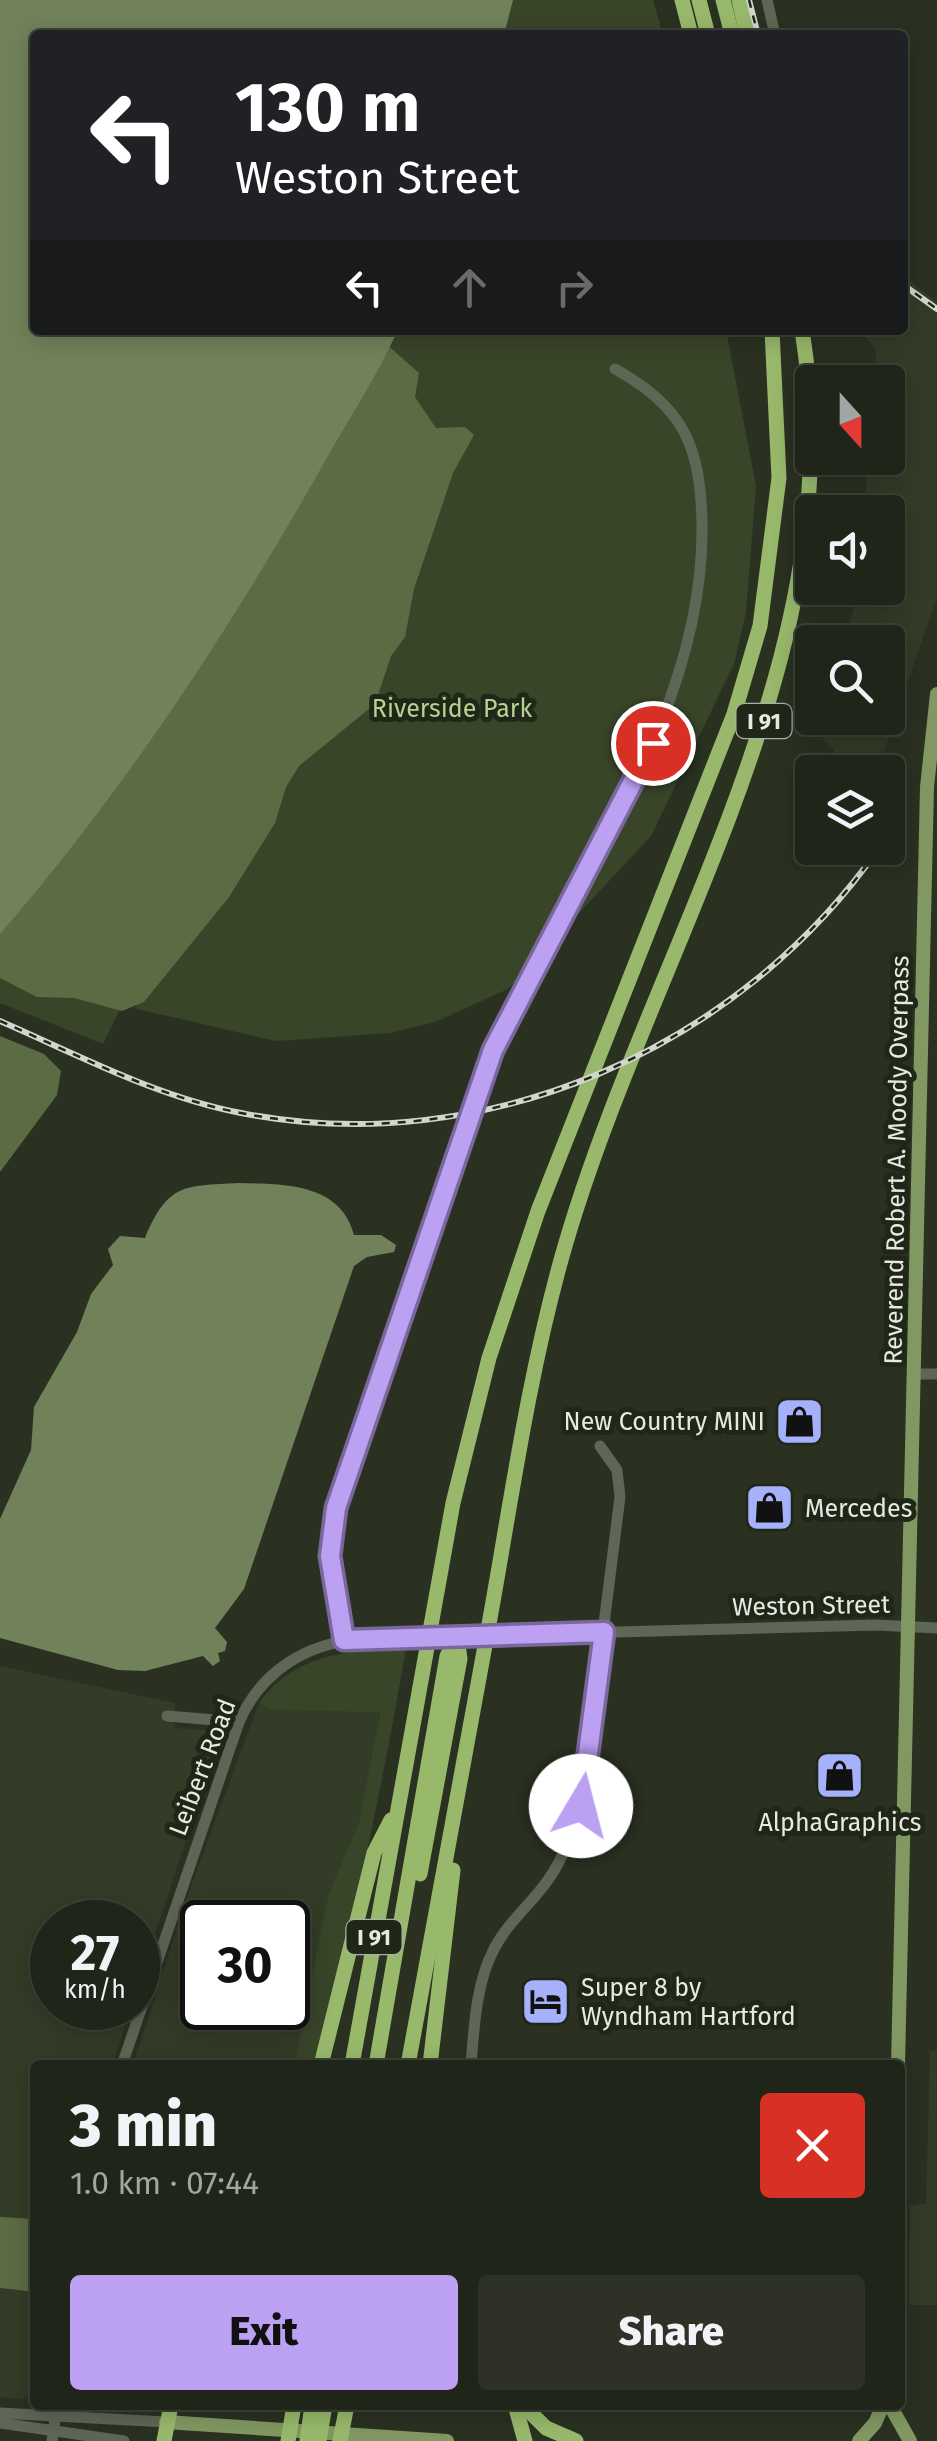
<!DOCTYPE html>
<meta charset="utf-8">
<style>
body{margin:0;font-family:"Fira Sans",sans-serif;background:#2d3126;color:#f1f3f6;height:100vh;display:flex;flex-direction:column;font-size:38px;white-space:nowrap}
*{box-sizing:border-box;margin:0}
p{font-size:32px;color:#a2a5a2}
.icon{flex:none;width:55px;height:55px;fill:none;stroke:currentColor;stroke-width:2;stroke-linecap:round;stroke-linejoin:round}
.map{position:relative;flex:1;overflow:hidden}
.panel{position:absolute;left:30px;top:2060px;width:875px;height:350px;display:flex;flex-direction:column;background:#202519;border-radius:10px;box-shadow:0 5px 25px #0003,0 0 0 2px #3d4238}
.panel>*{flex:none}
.top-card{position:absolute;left:30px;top:30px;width:878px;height:305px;border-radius:10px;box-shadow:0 5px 25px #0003,0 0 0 2px #3d4238;background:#202124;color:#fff;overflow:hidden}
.needle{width:65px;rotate:159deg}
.controls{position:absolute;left:795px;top:365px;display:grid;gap:20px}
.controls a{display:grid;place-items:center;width:110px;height:110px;border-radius:10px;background:#202519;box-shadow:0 5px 25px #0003,0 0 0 2px #3d4238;font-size:50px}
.speed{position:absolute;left:30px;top:1900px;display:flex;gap:20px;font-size:50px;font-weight:700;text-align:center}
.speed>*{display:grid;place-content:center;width:130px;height:130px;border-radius:50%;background:#202519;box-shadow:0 5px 25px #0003,0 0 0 2px #3d4238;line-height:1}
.speed small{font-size:25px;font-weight:400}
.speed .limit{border:5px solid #111;border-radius:15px;background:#fff;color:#111}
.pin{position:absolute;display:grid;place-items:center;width:85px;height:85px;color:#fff;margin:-42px;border:5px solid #fff;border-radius:50%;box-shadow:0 2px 10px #0007}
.me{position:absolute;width:110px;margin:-55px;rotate:8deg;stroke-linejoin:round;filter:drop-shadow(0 0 8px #0008)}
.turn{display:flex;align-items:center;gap:35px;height:210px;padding:0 40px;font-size:45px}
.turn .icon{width:130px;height:130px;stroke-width:2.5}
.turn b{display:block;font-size:70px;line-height:85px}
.lanes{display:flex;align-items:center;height:95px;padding:0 40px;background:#0003;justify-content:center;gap:50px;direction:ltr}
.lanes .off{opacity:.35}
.round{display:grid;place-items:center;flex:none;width:105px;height:105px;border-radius:10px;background:#2d3126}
.overview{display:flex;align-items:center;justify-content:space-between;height:170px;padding:0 40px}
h1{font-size:60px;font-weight:800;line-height:75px}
.button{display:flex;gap:20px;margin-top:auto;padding:20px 40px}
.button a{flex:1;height:115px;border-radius:10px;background:#bca0f2;color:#111;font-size:40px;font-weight:800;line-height:115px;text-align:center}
.button a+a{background:#2d3126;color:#f1f3f6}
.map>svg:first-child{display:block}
.built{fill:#333c27;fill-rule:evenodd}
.green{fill:#394529}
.forest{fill:#5b6c44}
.water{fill:#71825a}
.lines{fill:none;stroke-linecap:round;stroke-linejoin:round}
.minor{stroke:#5e6655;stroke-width:11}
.major{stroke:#819862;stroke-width:14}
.highway{stroke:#98b96b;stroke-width:15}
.rail-casing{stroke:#d2d7cd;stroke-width:6}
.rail{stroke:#202718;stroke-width:2.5;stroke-dasharray:8;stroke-linecap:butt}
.route-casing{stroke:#7a689d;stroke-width:25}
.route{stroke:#bca0f2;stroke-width:18}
.labels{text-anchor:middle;stroke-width:10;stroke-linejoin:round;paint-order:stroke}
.shield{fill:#202718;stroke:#abb0a5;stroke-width:2.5}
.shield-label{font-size:22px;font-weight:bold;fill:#e6ebe1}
.park-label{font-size:25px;fill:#b6d291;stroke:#202718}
.street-label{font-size:25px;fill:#e6ebe1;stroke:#202718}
.poi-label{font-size:25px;fill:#e6ebe1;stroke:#202718;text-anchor:start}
</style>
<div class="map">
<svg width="937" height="2441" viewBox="0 0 937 2441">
<rect width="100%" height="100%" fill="#2a3121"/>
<g class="built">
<path d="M903 275 937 302V597L877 772H835L834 749 823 740 829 718H888V642H847L857 588H888V512H866V458H888V382H874L876 352 862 330H902Z"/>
<path d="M0 1666 175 1703 174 1728 222 1731 138 1986V1922H52V2008H131L112 2065H35V2220L0 2218Z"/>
<path d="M259 1703 273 1710 380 1711 359 1822 328 1896 294 2065H133L186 1900ZM202 1922H288V2008H202Z"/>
<path d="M930 2051H937V2305H909L910 2206 926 2203Z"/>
<path d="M0 2288 35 2292V2389L24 2399 0 2397Z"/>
</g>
<g class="green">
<path d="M513 0H653L663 35H504Z"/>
<path d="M398 330H726L756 486 746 612 734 664 651 836 508 989 435 1022 390 1033 276 1041 133 1008 137 1006 124 1001 103 1044 0 1003V934L377 378Z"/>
<path d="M406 1648C382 1788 353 1929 313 2065H294L328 1896 359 1822 380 1712 273 1710 259 1703C295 1653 350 1650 406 1648Z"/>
</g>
<g class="forest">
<path d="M385 343 419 373 415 397 436 428 465 427 474 435 453 473 414 589 405 637 391 656 375 704 299 766 286 787 275 823 229 897 144 1002 122 1011 74 998 37 997 0 978V900Z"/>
<path d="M0 1036 44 1054 61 1071 57 1095 0 1172Z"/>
<path d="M0 2217 35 2219V2292L0 2288Z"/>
</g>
<g class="water">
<path d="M0 0H513L504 35H35V330H398C377 377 349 418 324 463 231 628 124 791 0 934Z"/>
<path d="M239 1183C286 1184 341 1184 354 1235H381L396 1245 394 1252 367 1257 354 1266 244 1589 215 1628 227 1642 225 1651 218 1653 220 1661 213 1666 203 1656 145 1671 118 1670 0 1638V1519L31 1450 34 1407 77 1332 91 1294 113 1265 108 1249 120 1236 145 1238C168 1183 184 1186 239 1183Z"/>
</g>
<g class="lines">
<g class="minor">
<path d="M767 0 775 35"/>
<path d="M913 1374H937"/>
<path d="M344 1641 330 1556 335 1507C388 1356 433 1199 493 1050 509 1011 532 974 552 936 623 809 705 673 702 522 700 446 684 407 615 369"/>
<path d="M167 1716 239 1722"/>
<path d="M122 2065 239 1722C261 1671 307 1643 361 1639L876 1625 937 1628"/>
<path d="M471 2065C474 2028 476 1984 493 1951 507 1922 533 1903 550 1877 565 1855 572 1831 581 1806L620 1497 617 1470 600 1446"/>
<path d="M0 2413 166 2422"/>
<path d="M0 2423 124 2441"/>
<path d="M52 2441 57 2405"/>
</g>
<g class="major">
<path d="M898 2065 927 787 937 694"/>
<path d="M892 2409 910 2441"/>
<path d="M166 2422 447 2441"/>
<path d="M859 2441 875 2423 883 2405"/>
</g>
<g class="highway">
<path d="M682 0 691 35"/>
<path d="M699 0 708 35"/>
<path d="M723 0 732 35"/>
<path d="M739 0 747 35"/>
<path d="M420 1874 460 1659 457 1636"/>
<path d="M321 2065 374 1853 391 1820"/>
<path d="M352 2065 453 1503 489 1358 538 1211 734 714 760 626 779 478 772 330"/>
<path d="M376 2065 447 1656 457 1636"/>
<path d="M408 2065C435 1914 464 1764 491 1613 512 1495 529 1375 561 1260 647 952 856 662 802 330"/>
<path d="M430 2065 453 1870"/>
<path d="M515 2405 525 2441"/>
<path d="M523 2405 546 2428 576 2441"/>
<path d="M164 2441 171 2405"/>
<path d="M288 2441 294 2405"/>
<path d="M307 2441 312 2405"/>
<path d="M319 2441 325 2405"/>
<path d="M340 2441 347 2405"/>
</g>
<defs>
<g id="rail">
<path d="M749 0 758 35"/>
<path d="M902 284 937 309"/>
<path d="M888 835 903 811"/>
<path d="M0 1021C78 1055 157 1097 241 1113 484 1161 739 1049 879 848"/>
</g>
</defs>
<use href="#rail" class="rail-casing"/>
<use href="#rail" class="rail"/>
</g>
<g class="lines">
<defs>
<path id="route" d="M581 1806 604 1632 344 1640 330 1556 336 1508 493 1050 653 743"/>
</defs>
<use href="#route" class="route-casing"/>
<use href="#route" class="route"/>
</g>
<defs>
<symbol id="shop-square" viewBox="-11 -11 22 22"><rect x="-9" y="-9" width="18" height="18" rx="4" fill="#a6b1fc" stroke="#202718"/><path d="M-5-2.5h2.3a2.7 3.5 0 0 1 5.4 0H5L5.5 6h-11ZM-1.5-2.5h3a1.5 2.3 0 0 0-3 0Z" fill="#111"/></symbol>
<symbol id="hotel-square" viewBox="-11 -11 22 22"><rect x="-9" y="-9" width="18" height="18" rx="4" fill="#a6b1fc" stroke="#202718"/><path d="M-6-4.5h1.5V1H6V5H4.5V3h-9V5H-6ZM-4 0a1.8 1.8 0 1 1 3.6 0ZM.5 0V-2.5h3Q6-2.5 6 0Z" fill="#111"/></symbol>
</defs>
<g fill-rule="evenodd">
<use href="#shop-square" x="772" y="1394" width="55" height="55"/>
<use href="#shop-square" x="742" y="1480" width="55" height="55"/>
<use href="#shop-square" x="812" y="1748" width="55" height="55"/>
<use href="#hotel-square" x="518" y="1974" width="55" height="55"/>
</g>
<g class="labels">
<g class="shield">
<rect x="736.5" y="704" width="55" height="34" rx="8"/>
<rect x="346.5" y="1920" width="55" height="34" rx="8"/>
</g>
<g class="shield-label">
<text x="764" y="729">I 91</text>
<text x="374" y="1945">I 91</text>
</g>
<g class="park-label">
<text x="452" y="717">Riverside Park</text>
</g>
<g class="street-label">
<text transform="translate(896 1160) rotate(-89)" y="9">Reverend Robert A. Moody Overpass</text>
<text transform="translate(811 1605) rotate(-1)" y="9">Weston Street</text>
<text transform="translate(202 1767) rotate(-69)" y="9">Leibert Road</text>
</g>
<g class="poi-label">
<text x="765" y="1430" text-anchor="end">New Country MINI</text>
<text x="805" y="1517">Mercedes</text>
<text x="840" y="1831" text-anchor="middle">AlphaGraphics</text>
<text x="581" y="1996">Super 8 by<tspan x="581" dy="29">Wyndham Hartford</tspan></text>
</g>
</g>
</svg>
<div class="controls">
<a><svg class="needle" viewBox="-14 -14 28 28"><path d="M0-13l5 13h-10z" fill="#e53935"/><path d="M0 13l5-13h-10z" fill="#a2a5a2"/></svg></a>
<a><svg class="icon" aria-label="sound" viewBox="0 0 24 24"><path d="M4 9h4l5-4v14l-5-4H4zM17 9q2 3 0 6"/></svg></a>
<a><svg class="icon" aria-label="search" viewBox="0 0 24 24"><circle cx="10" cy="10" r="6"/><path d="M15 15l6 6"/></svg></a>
<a><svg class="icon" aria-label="layers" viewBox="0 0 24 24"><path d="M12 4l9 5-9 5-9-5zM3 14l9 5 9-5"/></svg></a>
</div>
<div class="speed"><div>27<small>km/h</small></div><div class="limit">30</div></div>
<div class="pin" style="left:653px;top:743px;background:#d93025"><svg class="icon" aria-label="arrive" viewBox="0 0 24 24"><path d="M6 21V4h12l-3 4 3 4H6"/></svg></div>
<svg class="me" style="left:581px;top:1806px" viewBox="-20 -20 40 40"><circle r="19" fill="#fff"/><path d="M0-13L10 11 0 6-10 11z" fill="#bca0f2"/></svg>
<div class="top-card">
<div class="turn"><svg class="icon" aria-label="left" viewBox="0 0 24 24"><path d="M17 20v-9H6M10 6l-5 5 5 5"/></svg><div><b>130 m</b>Weston Street</div></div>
<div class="lanes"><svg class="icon" aria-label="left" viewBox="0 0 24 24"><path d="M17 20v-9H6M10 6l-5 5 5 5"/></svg><svg class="icon off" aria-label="ahead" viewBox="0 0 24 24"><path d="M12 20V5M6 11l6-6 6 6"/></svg><svg class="icon off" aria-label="right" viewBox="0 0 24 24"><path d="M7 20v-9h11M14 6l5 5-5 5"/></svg></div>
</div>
<section class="panel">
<div class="overview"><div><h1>3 min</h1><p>1.0 km · 07:44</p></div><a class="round" style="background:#d93025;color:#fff"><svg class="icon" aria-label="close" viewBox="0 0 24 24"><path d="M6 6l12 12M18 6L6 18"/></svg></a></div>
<div class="button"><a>Exit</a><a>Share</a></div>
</section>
</div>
